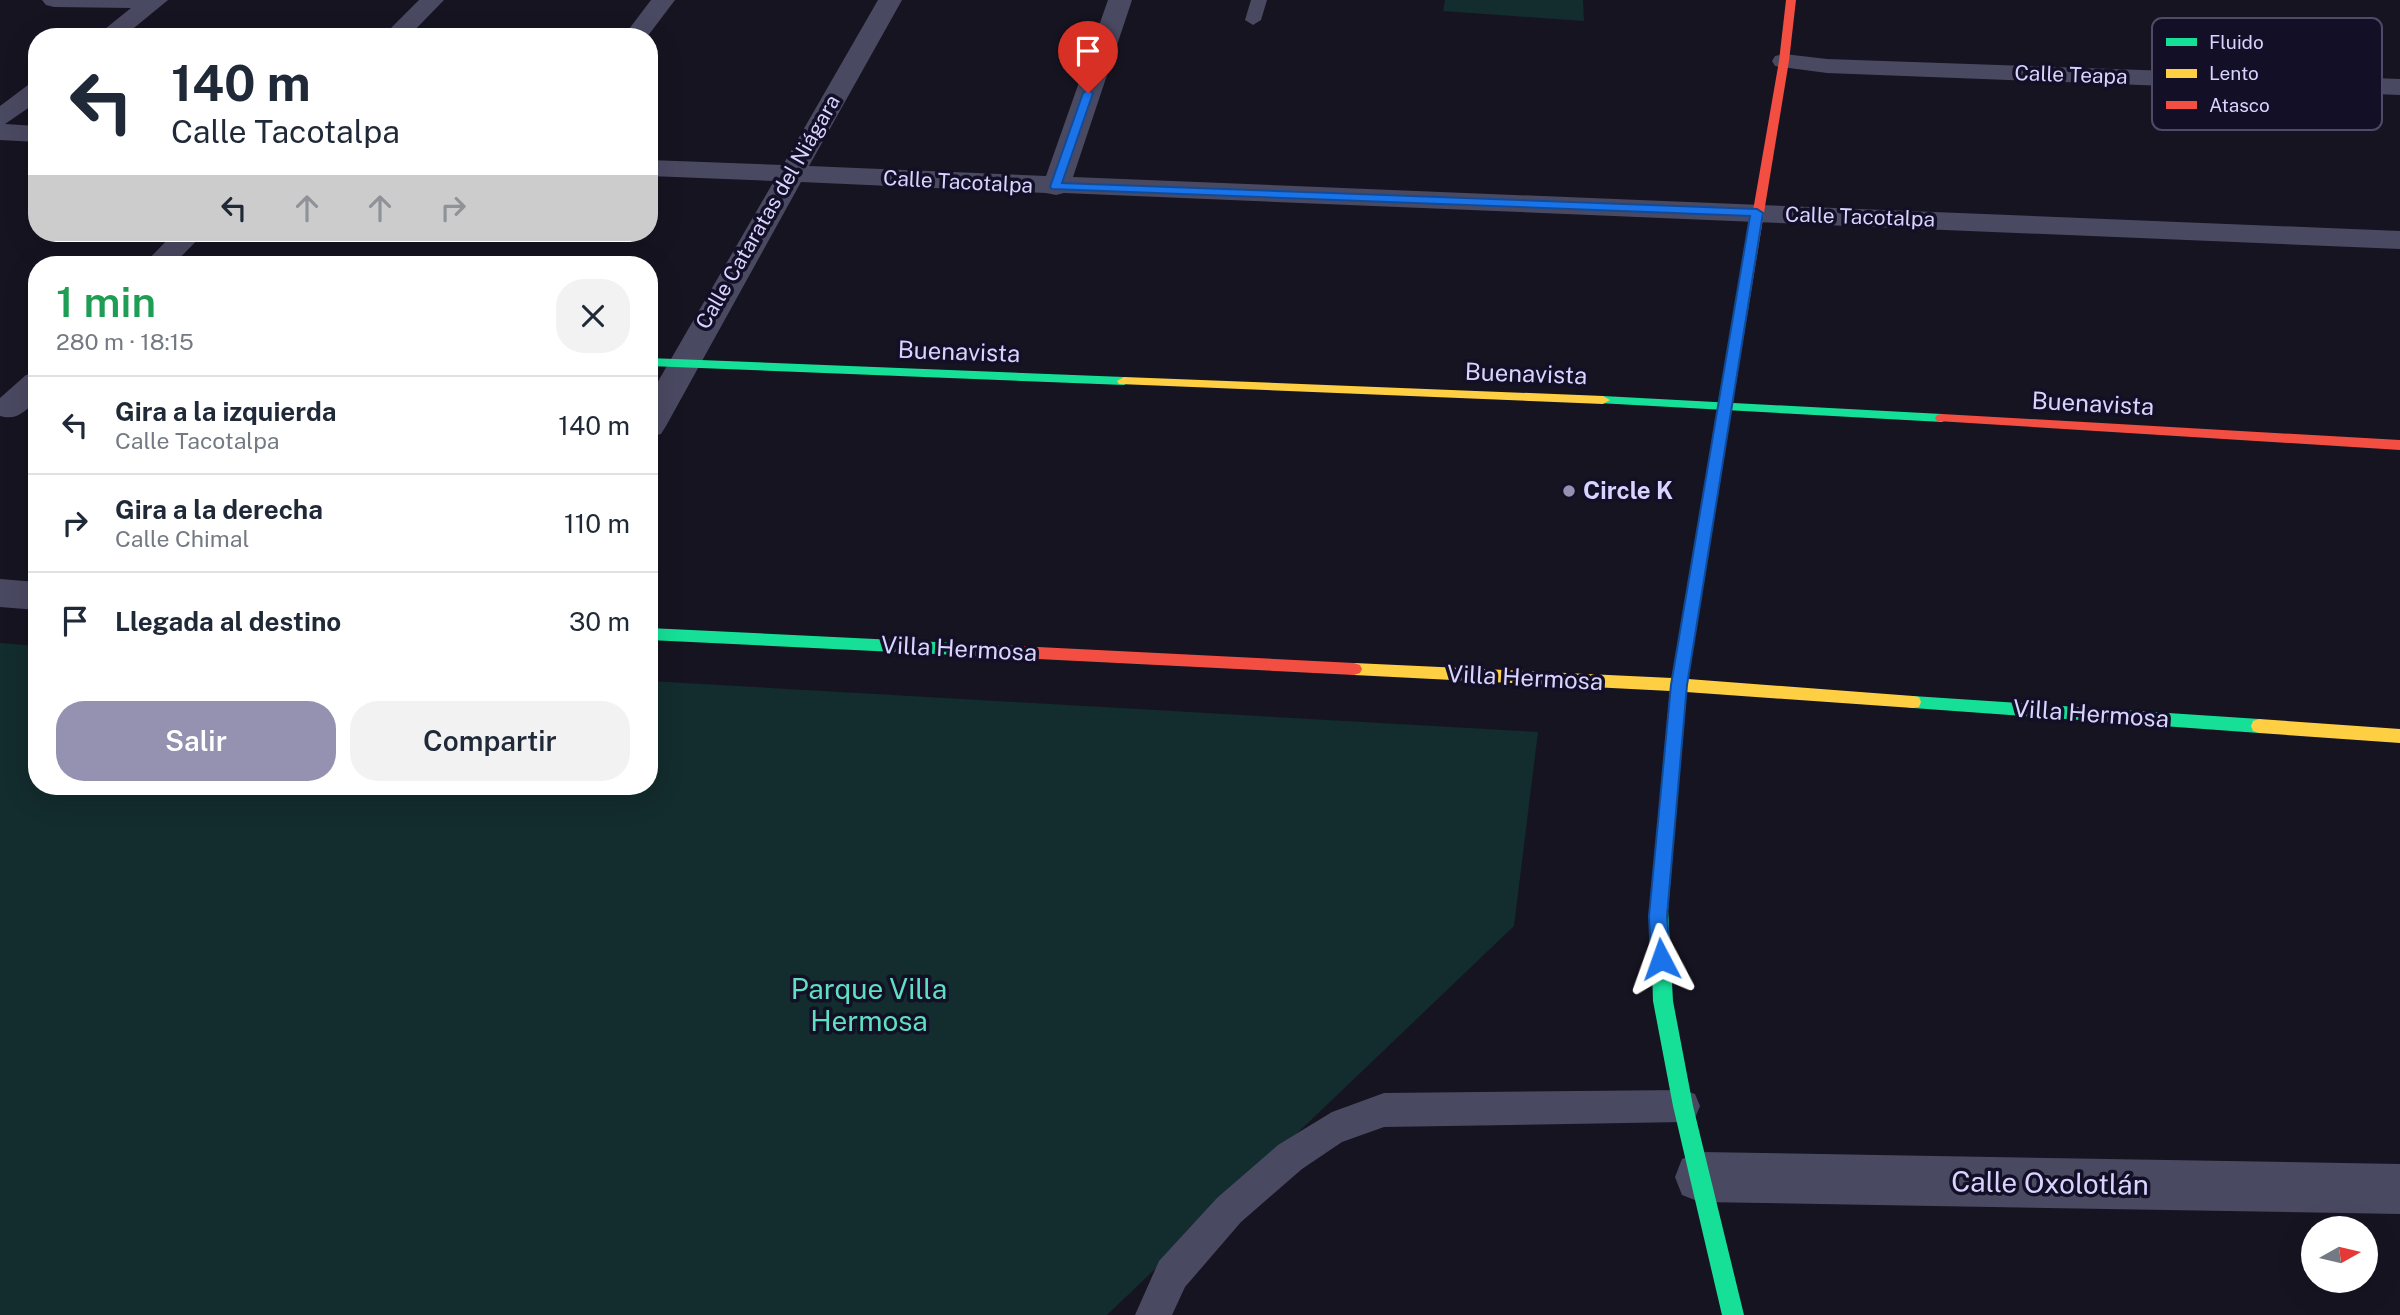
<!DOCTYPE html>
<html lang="es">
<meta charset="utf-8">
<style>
body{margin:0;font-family:"Public Sans",sans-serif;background:#f2f2f3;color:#1f2937;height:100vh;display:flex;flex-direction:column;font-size:26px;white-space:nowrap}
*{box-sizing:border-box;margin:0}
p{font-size:23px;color:#747a83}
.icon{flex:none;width:38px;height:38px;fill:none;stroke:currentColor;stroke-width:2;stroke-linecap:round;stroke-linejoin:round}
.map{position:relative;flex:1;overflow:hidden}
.details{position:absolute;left:28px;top:256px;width:630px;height:539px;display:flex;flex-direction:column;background:#fff;border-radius:28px;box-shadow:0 7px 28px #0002}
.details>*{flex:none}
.hud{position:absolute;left:28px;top:28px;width:630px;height:214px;border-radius:28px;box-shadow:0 7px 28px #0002;background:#fff;color:#1f2937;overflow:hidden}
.needle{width:46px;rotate:82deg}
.controls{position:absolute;left:2301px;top:1216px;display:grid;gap:14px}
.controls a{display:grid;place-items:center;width:77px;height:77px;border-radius:50%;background:#fff;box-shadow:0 7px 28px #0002;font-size:35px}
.pin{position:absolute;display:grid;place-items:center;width:60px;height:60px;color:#fff;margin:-72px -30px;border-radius:50% 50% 50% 0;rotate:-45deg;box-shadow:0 0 7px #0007}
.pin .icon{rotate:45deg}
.me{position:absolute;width:77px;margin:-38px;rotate:356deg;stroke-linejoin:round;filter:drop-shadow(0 0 5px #0008)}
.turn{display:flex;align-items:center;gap:24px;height:147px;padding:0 28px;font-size:32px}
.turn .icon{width:91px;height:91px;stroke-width:2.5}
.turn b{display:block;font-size:49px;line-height:60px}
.lanes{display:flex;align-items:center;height:66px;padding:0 28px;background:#0003;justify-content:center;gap:35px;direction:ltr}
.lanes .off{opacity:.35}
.round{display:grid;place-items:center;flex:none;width:74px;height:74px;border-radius:28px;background:#f2f2f3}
.head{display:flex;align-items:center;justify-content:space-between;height:119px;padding:0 28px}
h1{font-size:42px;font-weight:600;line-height:52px;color:#1e9e55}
.primary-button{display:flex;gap:14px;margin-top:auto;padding:14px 28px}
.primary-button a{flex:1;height:80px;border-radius:28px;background:#9591b1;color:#fff;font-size:28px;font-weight:600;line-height:80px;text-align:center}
.primary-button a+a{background:#f2f2f3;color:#1f2937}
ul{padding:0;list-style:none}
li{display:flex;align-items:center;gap:21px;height:98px;padding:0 28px;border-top:2px solid #e0e1e3}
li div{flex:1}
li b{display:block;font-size:26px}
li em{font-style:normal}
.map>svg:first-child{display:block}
.green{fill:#132c2d}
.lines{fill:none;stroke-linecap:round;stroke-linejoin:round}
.lane{fill:#4a4962;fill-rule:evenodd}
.street{fill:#4a4962;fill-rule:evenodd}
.fast{fill:#16e098;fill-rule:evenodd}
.slow{fill:#ffcf43;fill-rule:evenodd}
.jam{fill:#f24e42;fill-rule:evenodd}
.route{fill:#1a73e8;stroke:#114b97;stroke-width:2}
.poi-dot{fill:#9591b1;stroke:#130f26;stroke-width:2.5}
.labels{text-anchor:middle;stroke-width:7;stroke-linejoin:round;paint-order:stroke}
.far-street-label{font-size:21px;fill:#d9d4ff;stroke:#130f26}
.street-label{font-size:24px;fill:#d9d4ff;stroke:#130f26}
.poi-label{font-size:24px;font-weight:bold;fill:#d9d4ff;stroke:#130f26;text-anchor:start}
.near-park-label{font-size:28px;fill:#5fe0c0;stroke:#130f26}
.near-street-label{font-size:28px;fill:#d9d4ff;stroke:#130f26}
.key{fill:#130f26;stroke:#4e4a67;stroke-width:2}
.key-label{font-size:19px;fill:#d9d4ff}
</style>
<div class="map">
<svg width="2400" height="1315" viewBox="0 0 2400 1315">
<rect width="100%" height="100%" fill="#161421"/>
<g class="green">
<path d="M1445 0H1583L1584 21 1443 11Z"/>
<path d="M0 643 37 646V786H649V681L1538 732 1514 926 1107 1315H0Z"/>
</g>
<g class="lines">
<g class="lane">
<path d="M1251 0H1267L1261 20 1253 25 1245 20Z"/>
<path d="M1683 1090 1695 1094 1700 1106 1695 1118 1683 1122 1384 1127 1342 1142 1302 1169 1241 1222 1185 1287 1172 1315H1135L1159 1261 1217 1198 1278 1145 1332 1112 1384 1093Z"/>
</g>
<g class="street">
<path d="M42 0H168L123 37H95L131 8 54 7 46 5Z"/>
<path d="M419 0H444L408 37H382Z"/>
<path d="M651 0H675L647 37H623Z"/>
<path d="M878 0H902L809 166 1046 176 1108 0H1132L1073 177 2400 231V249L1064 193 1056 195 1046 193 801 182 666 426 661 434 649 437V397L774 181 649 176V160L783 165Z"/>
<path d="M1784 54 1827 59 2400 79V95L1827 73 1775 66 1772 61 1775 56Z"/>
<path d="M37 82V102L5 124 37 126V142L0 140V106L28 85Z"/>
<path d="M174 233H204L174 264H144Z"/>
<path d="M37 372V400C25 411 17 421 0 416V398L26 375Z"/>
<path d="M0 579 37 582V610L0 607Z"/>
<path d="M1700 1152 2400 1164V1214L1700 1202 1682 1195 1675 1177 1682 1159Z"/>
</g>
<g class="fast">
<path d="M649 358 1124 377 1131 381 1124 385 649 366Z"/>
<path d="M1603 396 1942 414 1949 418 1942 422 1598 403 1596 400Z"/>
<path d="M649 628 1018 646 1024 648 1026 652 1024 656 1018 658 649 640Z"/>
<path d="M1913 696 2259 719 2265 721 2267 726 2265 731 2259 733 1913 708 1907 707 1905 702 1907 697Z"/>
<path d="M1659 902 1665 904 1668 910 1673 1001 1693 1106 1744 1315H1722L1673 1106 1653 1001 1650 910 1653 904Z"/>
</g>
<g class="slow">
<path d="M1124 377 1603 396 1610 400 1603 404 1119 384 1117 381Z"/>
<path d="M1708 505 1715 510 1688 679 1913 696 1919 697 1921 702 1919 707 1913 708 1686 692 1668 910 1665 916 1659 918 1653 916 1650 910 1670 691 1354 675 1348 673 1346 669 1348 665 1354 663 1672 678 1701 510Z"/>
<path d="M2259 719 2400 729V743L2259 733 2253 731 2251 726 2253 721Z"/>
</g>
<g class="jam">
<path d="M1786 0H1796L1789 61 1715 510 1708 515 1701 510 1779 61Z"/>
<path d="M1942 414 2400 440V450L1937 421 1935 418 1937 415Z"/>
<path d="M1018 646 1354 663 1360 665 1362 669 1360 673 1354 675 1018 658 1012 656 1010 652 1012 648Z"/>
</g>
</g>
<path class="route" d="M1088 90 1093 93 1062 183 1757 209 1763 213 1687 685 1667 916 1670 959 1667 965 1661 967 1654 965 1651 959 1649 916 1671 685 1750 216 1052 189 1050 187 1083 93Z"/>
<circle class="poi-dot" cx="1569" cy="491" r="7"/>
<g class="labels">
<g class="far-street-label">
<text transform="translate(2071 75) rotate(2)" y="7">Calle Teapa</text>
<text transform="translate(958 182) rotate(3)" y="7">Calle Tacotalpa</text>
<text transform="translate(768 212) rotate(-60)" y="7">Calle Cataratas del Niágara</text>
<text transform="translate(1860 217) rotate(2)" y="7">Calle Tacotalpa</text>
</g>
<g class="street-label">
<text transform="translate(959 352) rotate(2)" y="8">Buenavista</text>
<text transform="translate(1526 374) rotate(2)" y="8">Buenavista</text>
<text transform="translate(2093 404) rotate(3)" y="8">Buenavista</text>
<text transform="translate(959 649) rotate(3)" y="8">Villa Hermosa</text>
<text transform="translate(1525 678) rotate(3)" y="8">Villa Hermosa</text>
<text transform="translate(2091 714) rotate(4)" y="8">Villa Hermosa</text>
</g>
<g class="poi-label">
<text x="1583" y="499">Circle K</text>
</g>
<g class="near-park-label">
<text x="869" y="999">Parque Villa<tspan x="869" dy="32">Hermosa</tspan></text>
</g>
<g class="near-street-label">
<text transform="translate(2050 1183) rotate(1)" y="10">Calle Oxolotlán</text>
</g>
</g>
<rect x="2152" y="18" width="230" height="112" rx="10" class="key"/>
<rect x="2166" y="38" width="31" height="8" fill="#16e098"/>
<rect x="2166" y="69" width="31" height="9" fill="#ffcf43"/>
<rect x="2166" y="101" width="31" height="8" fill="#f24e42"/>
<g class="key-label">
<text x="2209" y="49">Fluido</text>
<text x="2209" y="80">Lento</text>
<text x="2209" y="112">Atasco</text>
</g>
</svg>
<div class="controls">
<a><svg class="needle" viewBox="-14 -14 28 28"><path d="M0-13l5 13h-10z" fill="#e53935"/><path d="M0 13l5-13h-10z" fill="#747a83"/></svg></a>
</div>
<div class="pin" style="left:1088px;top:93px;background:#d93025"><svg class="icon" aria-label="arrive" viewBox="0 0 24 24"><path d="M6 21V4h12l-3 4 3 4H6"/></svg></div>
<svg class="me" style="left:1661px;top:959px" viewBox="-20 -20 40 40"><path d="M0-17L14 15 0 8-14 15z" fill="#1a73e8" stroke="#fff" stroke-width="4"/></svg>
<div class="hud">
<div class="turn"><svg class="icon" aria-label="left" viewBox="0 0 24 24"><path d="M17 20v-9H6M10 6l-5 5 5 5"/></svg><div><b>140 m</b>Calle Tacotalpa</div></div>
<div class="lanes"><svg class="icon" aria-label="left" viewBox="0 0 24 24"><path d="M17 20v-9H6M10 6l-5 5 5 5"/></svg><svg class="icon off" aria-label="ahead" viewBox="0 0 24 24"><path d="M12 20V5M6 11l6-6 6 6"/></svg><svg class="icon off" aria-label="ahead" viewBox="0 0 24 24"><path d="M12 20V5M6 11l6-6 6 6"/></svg><svg class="icon off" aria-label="right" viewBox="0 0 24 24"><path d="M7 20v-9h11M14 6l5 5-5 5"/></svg></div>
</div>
<section class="details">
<div class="head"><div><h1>1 min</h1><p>280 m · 18:15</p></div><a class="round"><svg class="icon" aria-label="close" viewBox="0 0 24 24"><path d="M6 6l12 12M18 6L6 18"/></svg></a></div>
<ul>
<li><svg class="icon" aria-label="left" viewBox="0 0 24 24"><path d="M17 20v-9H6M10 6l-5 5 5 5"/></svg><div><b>Gira a la izquierda</b><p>Calle Tacotalpa</p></div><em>140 m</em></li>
<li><svg class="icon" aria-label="right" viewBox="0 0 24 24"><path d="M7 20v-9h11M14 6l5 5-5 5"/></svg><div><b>Gira a la derecha</b><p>Calle Chimal</p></div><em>110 m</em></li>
<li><svg class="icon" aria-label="arrive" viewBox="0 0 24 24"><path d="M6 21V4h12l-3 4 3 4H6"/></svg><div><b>Llegada al destino</b></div><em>30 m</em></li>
</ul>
<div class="primary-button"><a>Salir</a><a>Compartir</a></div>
</section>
</div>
